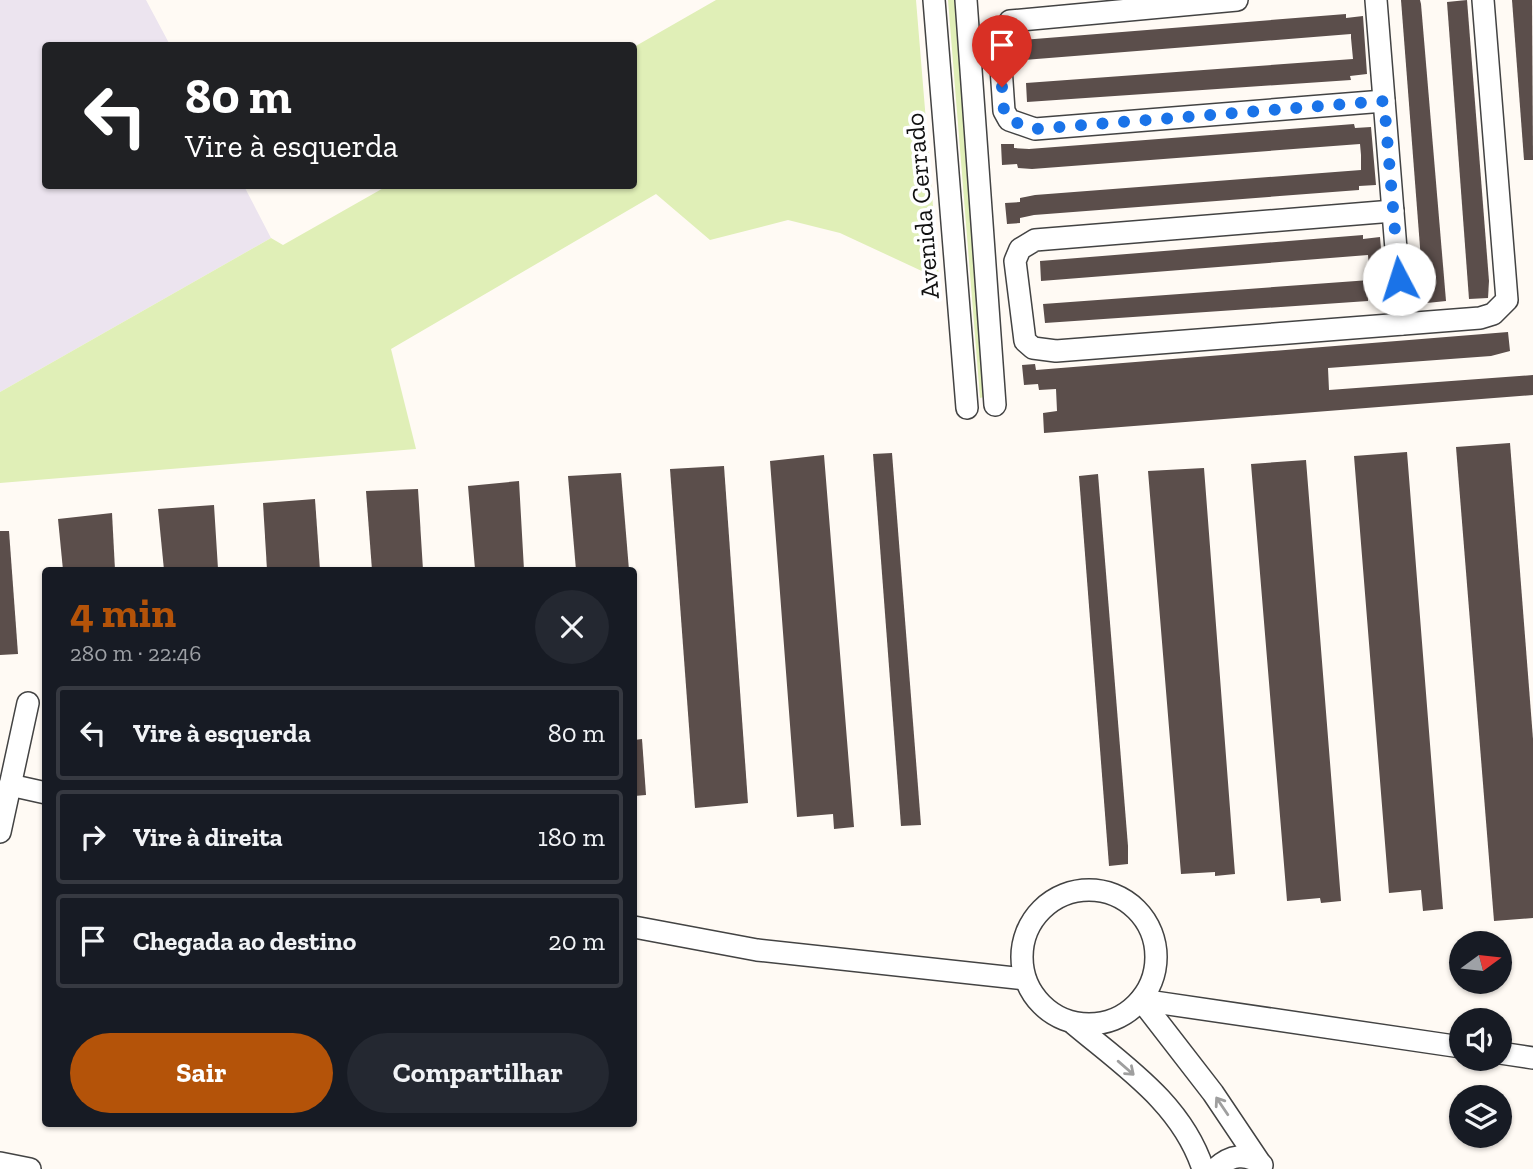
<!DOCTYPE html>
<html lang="pt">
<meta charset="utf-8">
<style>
body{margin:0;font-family:"Zilla Slab",serif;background:#242831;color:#f1f3f6;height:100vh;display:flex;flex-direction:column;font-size:26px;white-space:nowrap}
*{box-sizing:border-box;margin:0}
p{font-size:23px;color:#9ea1a6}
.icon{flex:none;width:38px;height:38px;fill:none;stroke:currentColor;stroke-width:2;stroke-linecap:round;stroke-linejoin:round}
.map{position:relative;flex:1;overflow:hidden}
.details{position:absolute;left:42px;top:567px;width:595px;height:560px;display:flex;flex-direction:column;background:#171b24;border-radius:7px;box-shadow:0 2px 5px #0004}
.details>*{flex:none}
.top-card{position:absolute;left:42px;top:42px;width:595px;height:147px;border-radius:7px;box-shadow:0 2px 5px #0004;background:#202124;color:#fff;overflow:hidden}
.needle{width:46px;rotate:75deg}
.controls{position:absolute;left:1449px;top:931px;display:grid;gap:14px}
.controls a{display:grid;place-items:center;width:63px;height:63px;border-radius:50%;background:#171b24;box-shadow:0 2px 5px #0004;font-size:35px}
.pin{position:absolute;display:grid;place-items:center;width:60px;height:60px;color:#fff;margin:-72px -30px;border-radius:50% 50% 50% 0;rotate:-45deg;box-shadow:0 0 7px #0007}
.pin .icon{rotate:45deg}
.me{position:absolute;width:77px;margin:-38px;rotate:355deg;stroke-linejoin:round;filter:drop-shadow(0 0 5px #0008)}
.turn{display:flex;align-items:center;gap:24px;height:147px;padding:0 28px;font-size:32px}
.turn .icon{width:91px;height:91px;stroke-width:2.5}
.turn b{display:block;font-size:49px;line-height:60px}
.round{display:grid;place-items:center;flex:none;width:74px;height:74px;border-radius:37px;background:#242831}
.headline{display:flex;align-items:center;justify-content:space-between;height:119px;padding:0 28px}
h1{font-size:42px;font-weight:700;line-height:52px;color:#b45309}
.primary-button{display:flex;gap:14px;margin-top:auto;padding:14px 28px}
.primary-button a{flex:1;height:80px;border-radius:42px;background:#b45309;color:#fff;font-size:28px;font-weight:700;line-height:80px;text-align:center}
.primary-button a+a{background:#242831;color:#f1f3f6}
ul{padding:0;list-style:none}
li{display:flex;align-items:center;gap:21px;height:94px;margin:0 14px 10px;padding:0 14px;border:4px solid #363941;border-radius:7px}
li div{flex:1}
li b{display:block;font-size:26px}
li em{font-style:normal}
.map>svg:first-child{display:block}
.industrial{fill:#ece4ef}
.green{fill:#e0efb7}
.building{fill:#5b4e4b}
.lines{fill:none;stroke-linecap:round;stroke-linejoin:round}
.minor-casing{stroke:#434343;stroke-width:24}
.minor{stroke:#fff;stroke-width:21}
.oneway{stroke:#9f9f9f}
.route{stroke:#1a73e8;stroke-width:12;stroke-dasharray:0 21.6}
.labels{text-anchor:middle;stroke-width:7;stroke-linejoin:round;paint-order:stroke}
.street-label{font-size:26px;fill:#101010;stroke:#fff}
</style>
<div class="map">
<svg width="1533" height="1169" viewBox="0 0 1533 1169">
<rect width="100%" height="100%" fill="#fffaf4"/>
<path class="industrial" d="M0 0H146L170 45 46 46V186H244L271 238 0 392Z"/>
<g class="green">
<path d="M716 0H916L939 279 840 233 788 220 710 240 656 194 391 349 416 449 0 483V392L271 238 283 245 387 186H634V47Z"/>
<path d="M948 0H955L984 397 980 398Z"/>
</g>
<g class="building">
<path d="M1401 0H1420L1421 4 1446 301 1427 303 1423 286Z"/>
<path d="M1467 0 1489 281 1488 298 1469 299 1447 2Z"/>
<path d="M1512 0H1532L1533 160H1524Z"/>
<path d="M1346 14V18L1363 16 1367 74 1350 76 1351 80 1027 102 1026 83 1353 59 1351 38V34L1024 60 1022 40Z"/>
<path d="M1354 124 1355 128 1371 127 1376 185 1359 186V190L1034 215 1020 218V223L1007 224 1005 203 1020 202V198L1035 195 1361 170V155L1360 144 1032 169 1018 168 1017 164 1002 165 1001 144H1014V148L1029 149Z"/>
<path d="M1363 235V239L1380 237 1385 295 1368 296V301L1045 323 1043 304 1370 280 1368 255 1041 281 1040 261Z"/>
<path d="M1508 332 1510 351 1491 356 1328 368 1329 390 1533 375V395L1044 433 1043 413 1057 411 1056 389 1039 390 1038 384 1024 385 1022 365 1035 364 1036 370Z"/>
<path d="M1510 443 1533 739V918L1494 921 1456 447Z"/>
<path d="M1407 452 1443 909 1423 911 1421 890 1389 893 1354 456Z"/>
<path d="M892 453 921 825 901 826 873 454Z"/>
<path d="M824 455 854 827 834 829 833 814 797 817 770 461Z"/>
<path d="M1306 460 1341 901 1321 903 1320 898 1287 901 1251 464Z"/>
<path d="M724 466 748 803 695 808 670 469Z"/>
<path d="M1204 468 1235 874 1215 876V872L1181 874 1148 471Z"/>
<path d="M621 473 629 570H576L568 476Z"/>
<path d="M1098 474 1128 846V864L1109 866 1079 476Z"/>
<path d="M519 481 524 570H504V567L475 569 468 486Z"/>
<path d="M418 489 423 570H372L366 491Z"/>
<path d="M315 499 320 570H267L263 503Z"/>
<path d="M214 505 218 569 164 570 158 509Z"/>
<path d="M112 513 115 570H63L58 519Z"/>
<path d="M0 531H9L18 654 0 655Z"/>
<path d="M642 739 646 795 634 796V740Z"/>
</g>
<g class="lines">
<defs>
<g id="minor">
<path d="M934 0 967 408"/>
<path d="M966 0 995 405"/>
<path d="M1237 0 1010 21 999 38 1004 111 1009 120 1035 129 1384 101"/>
<path d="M1376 0 1402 324"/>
<path d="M1393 211 1035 240 1020 249 1015 261 1025 341 1033 348 1056 351 1480 318 1493 314 1507 300 1483 0"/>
<path d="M10 785 46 793"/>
<path d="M0 832 28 703"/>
<circle cx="1089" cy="957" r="67"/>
<path d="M634 927 757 950 1025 979"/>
<path d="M1141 1000 1461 1047"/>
<path d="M1141 1000 1213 1093 1260 1163"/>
<path d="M1074 1024C1124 1066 1182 1104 1203 1169"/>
<path d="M1500 1053 1533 1058"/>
<path d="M0 1163 30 1169"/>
<path d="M1215 1169C1230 1155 1246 1152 1262 1165"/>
</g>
</defs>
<use href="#minor" class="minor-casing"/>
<use href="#minor" class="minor"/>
</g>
<defs><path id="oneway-shaft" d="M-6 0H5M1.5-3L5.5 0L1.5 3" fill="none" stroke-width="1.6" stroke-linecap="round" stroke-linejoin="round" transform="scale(1.75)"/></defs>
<g class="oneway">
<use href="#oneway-shaft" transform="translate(1126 1068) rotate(41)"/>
<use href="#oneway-shaft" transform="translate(1222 1106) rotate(-124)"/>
</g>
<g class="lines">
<path class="route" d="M1002 87 1004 111 1009 120 1035 129 1384 101 1399 279"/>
</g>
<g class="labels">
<g class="street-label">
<text transform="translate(922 206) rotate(-95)" y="9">Avenida Cerrado</text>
</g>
</g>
</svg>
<div class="controls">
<a><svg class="needle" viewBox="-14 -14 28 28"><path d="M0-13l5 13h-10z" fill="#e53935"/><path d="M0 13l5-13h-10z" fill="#9ea1a6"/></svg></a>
<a><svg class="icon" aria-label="sound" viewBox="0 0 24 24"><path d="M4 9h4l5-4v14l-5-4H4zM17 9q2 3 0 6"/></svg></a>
<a><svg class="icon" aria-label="layers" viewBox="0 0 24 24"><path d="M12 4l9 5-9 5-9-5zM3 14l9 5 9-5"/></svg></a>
</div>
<div class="pin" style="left:1002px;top:87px;background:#d93025"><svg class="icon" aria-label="arrive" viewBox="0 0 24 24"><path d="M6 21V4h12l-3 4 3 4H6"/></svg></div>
<svg class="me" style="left:1399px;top:279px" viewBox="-20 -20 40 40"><circle r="19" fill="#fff"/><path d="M0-13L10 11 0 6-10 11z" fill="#1a73e8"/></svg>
<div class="top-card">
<div class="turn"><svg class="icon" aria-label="left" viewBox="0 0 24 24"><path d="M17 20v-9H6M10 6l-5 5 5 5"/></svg><div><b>80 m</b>Vire à esquerda</div></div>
</div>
<section class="details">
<div class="headline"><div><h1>4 min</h1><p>280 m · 22:46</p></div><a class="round"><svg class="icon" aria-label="close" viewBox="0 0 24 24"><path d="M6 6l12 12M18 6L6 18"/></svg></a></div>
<ul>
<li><svg class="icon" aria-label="left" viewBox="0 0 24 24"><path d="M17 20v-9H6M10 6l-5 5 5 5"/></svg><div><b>Vire à esquerda</b></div><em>80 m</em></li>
<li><svg class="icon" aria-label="right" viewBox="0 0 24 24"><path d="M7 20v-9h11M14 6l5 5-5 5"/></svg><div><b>Vire à direita</b></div><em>180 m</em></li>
<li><svg class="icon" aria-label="arrive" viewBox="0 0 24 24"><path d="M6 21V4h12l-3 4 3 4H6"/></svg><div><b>Chegada ao destino</b></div><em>20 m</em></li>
</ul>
<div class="primary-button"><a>Sair</a><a>Compartilhar</a></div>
</section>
</div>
